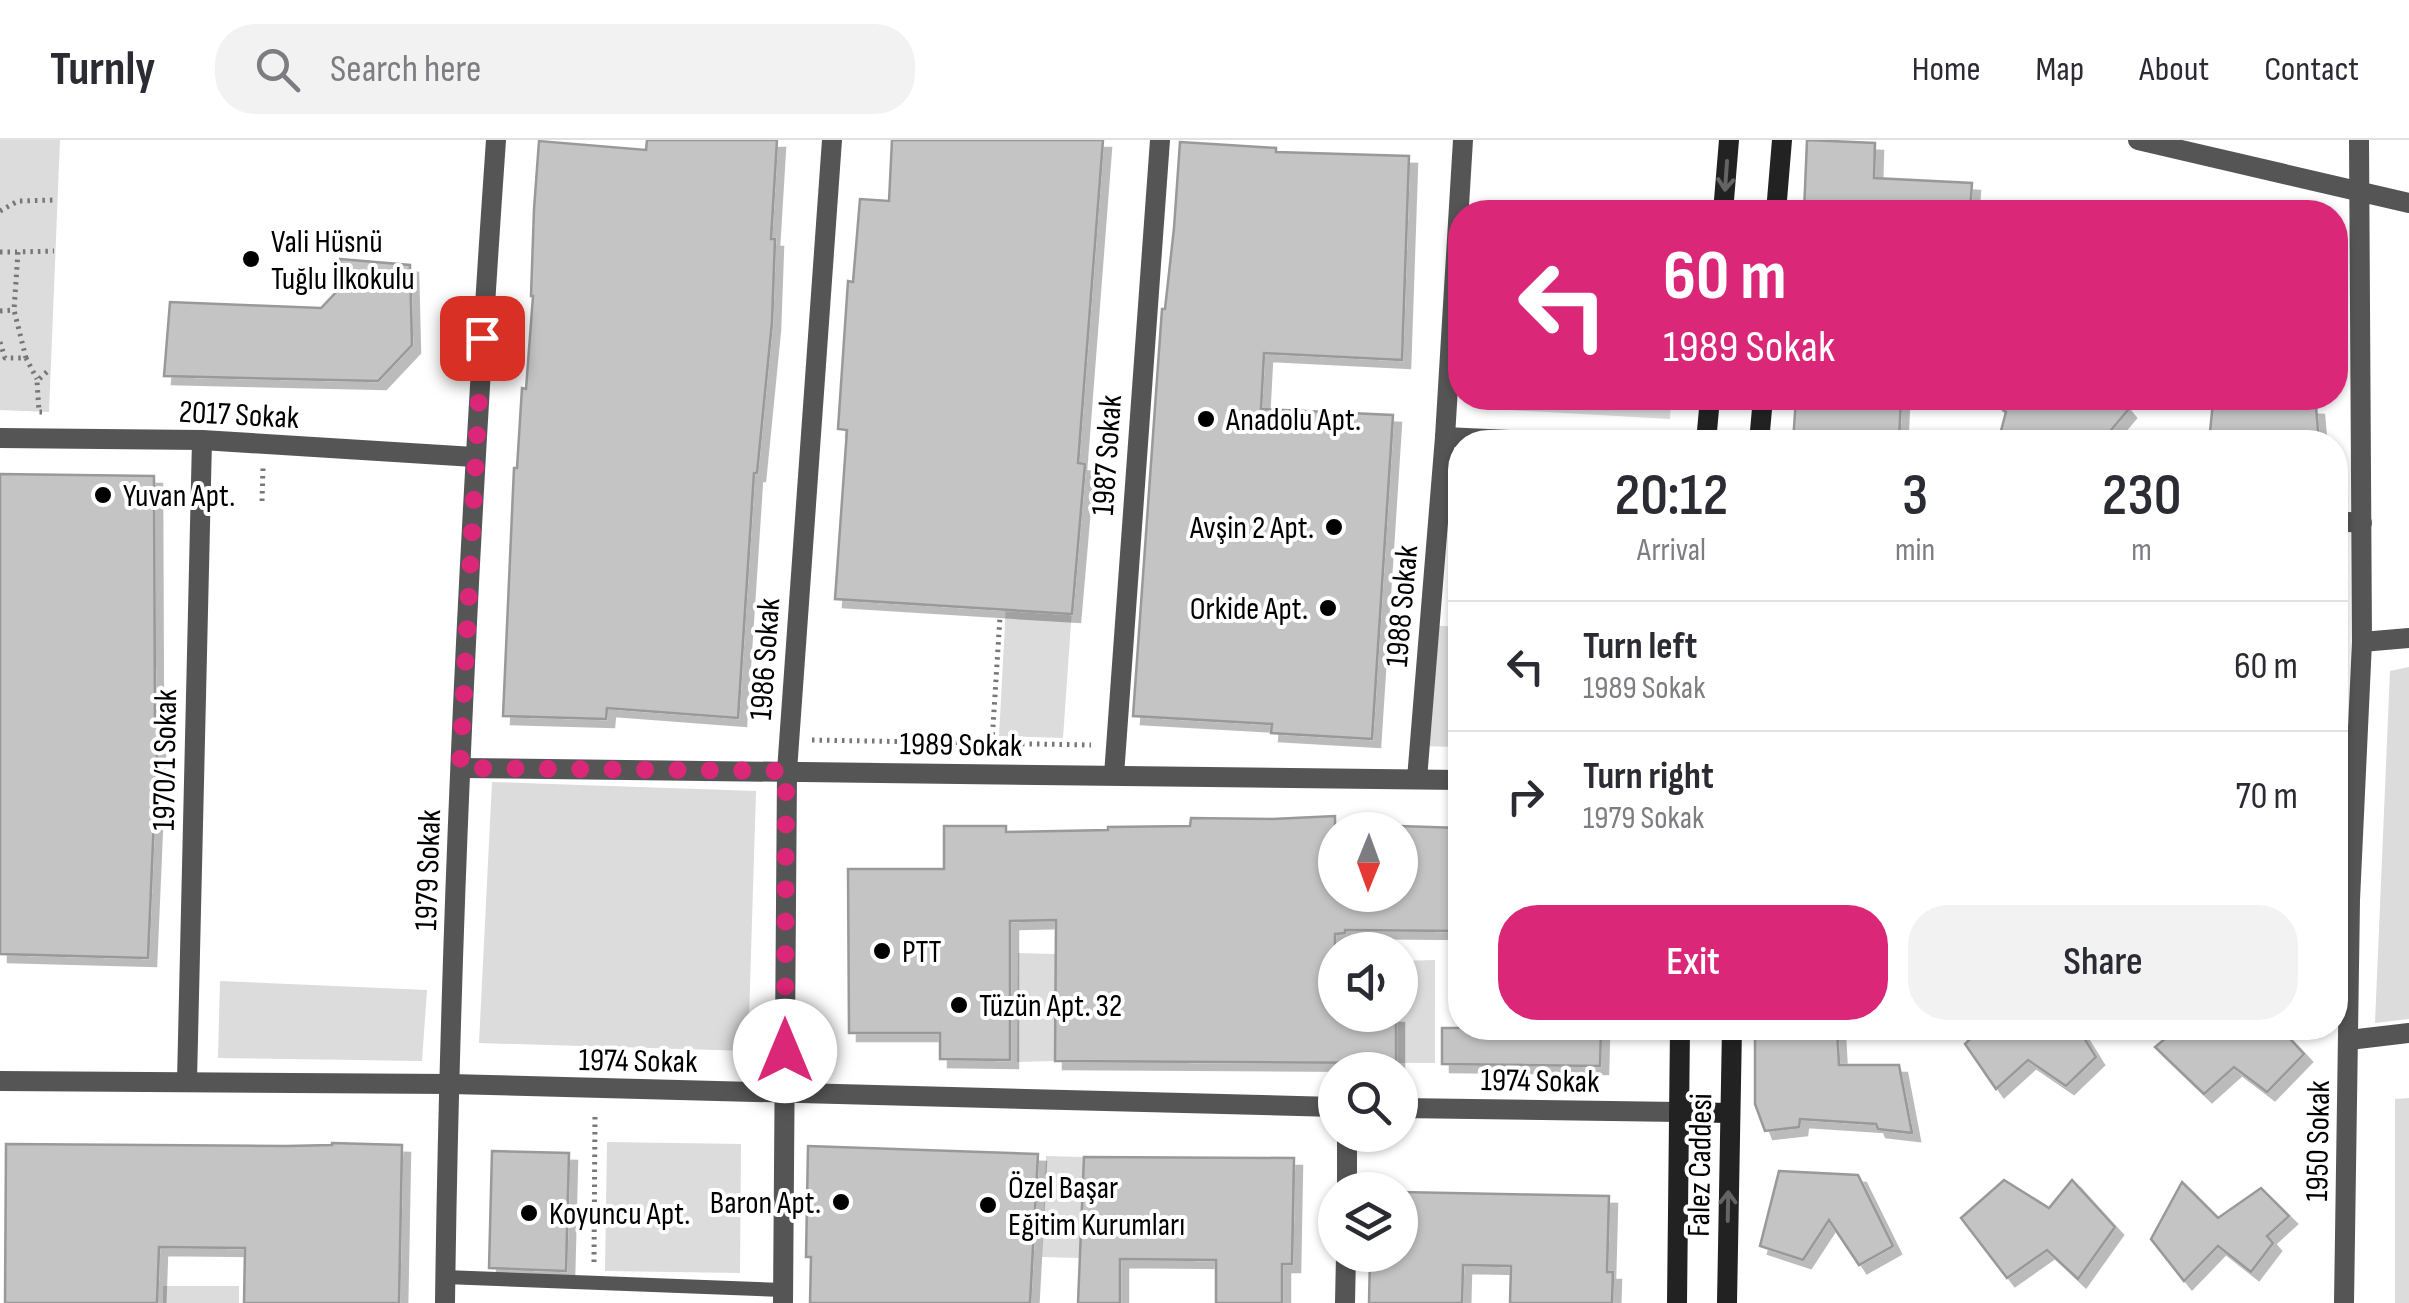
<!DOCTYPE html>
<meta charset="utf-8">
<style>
body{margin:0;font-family:"Sofia Sans Condensed",sans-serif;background:#f2f2f3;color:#2b2b33;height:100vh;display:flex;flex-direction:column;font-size:38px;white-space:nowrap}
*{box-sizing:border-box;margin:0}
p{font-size:32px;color:#7c7c81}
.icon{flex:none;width:55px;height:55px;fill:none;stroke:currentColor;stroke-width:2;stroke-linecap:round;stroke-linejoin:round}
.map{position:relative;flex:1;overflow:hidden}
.drawer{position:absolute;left:1448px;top:290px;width:900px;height:610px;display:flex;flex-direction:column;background:#fff;border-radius:40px;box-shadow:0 2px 8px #0004}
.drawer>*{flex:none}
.top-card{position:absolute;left:1448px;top:60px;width:900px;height:210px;border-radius:40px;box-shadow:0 2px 8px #0004;background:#db2777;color:#fff;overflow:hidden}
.needle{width:65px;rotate:181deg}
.tools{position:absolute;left:1318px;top:672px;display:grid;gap:20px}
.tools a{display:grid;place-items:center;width:100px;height:100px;border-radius:50%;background:#fff;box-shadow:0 2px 8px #0004;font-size:50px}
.pin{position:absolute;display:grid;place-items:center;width:85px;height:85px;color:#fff;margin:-42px;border-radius:20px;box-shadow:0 5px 15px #0006}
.me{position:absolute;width:110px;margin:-55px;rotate:0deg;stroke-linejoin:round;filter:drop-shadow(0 0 8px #0008)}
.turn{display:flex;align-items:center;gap:35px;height:210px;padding:0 50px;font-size:45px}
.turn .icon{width:130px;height:130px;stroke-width:2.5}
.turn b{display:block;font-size:70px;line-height:85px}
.eta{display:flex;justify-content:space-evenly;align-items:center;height:170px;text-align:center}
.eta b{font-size:60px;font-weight:600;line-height:70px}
.action{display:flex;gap:20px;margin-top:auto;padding:20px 50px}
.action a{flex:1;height:115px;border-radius:40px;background:#db2777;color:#fff;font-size:40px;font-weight:600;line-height:115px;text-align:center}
.action a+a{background:#f2f2f3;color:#2b2b33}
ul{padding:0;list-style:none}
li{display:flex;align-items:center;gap:30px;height:130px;padding:0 50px;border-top:2px solid #e1e1e2}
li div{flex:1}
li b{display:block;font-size:38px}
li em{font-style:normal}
header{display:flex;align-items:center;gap:60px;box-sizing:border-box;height:140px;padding:0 50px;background:#fff;border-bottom:2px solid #e1e1e2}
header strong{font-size:48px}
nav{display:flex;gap:55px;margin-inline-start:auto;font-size:35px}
.search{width:700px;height:90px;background:#f2f2f3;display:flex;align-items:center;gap:25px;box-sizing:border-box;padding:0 35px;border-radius:40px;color:#7c7c81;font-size:38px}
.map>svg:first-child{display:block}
.green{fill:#dcdcdc}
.building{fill:#c4c4c4;stroke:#999;stroke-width:2.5;filter:url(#shadow)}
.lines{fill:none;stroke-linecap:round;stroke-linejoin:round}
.path{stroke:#777;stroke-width:5;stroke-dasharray:2.5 5;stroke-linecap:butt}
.lane{stroke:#555;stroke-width:14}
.street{stroke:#555;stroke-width:20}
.secondary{stroke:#222;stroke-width:20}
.oneway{stroke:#646464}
.route{stroke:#db2777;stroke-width:18;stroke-dasharray:0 32.4}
.poi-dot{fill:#000;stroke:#fff;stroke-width:4}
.labels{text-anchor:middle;stroke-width:8;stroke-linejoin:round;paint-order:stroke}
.poi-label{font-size:32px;fill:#000;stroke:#fff;text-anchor:start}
.street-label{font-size:32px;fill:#000;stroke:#fff}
</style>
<header>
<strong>Turnly</strong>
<div class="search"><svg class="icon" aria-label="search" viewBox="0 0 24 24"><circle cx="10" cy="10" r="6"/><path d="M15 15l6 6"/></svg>Search here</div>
<nav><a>Home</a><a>Map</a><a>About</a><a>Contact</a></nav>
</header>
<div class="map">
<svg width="2409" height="1163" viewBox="0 0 2409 1163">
<defs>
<filter id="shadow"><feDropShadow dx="8" dy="8" stdDeviation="0" flood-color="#0004"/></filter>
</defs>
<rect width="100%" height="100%" fill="#fff"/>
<g class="green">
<path d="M0 0H60L49 272 0 270Z"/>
<path d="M1474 258H1671L1670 279 1473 268Z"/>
<path d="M1006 465 1072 469 1063 598 999 596Z"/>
<path d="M1428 485 1460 487V607L1417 606Z"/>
<path d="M2409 527V879L2375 883 2390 531Z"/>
<path d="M492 642 756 651 748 911 479 903Z"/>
<path d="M1018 813 1056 814 1055 921 1017 922Z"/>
<path d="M1435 820V923H1396L1400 821Z"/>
<path d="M220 841 427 850 422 921 218 918Z"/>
<path d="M2409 958V1163H2395V959Z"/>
<path d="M607 1002 741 1004 740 1133 605 1131Z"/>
<path d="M1046 1016 1084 1017 1080 1118 1042 1117Z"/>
<rect x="163" y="1146" width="76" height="17"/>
</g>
<g class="building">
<path d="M647 0H777L771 99H775L772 182 757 333H754L738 578 607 568 606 579 503 576 514 328H517L522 248 526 249 533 156H531L534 69 539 1 646 10Z"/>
<path d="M892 0H1103L1078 323 1085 324 1072 474 835 459 847 290 838 289 848 141 853 142 860 59 889 61Z"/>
<path d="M1807 0 1875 3 1874 38 1972 43 1970 72H1804Z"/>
<path d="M1180 2 1276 8V12L1409 16 1402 220 1264 213 1261 269 1393 275 1372 599 1271 593 1272 584 1133 576 1162 169H1165L1174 88Z"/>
<path d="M340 119 410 125 412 205 378 241 164 236 170 162 321 168 340 148Z"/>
<path d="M1796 258H1901L1899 302H1793Z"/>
<path d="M1990 258H2118L2128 270 2101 302H2073L2061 292H2033L2026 302H1998L2006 272Z"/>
<path d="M2213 262 2316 267 2319 302H2209Z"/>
<path d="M0 334 154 336 155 586H158L148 818 0 814Z"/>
<path d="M1335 676V755H1400V686L1460 688V791L1345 790V793L1335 794V875H1396V923L1055 921 1056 780 1010 781V920L940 919V893H849L848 729H944V686H1006V692L1108 690V687L1190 686 1191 678 1272 679Z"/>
<path d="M1442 888H1601L1600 926 1442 924Z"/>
<path d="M1755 888H1837L1839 925H1899L1912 993 1878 989 1876 984 1800 979 1799 987 1765 991 1755 964Z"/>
<path d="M1981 888H2078L2096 917 2066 946 2028 920 1996 949 1965 904Z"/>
<path d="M2178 888H2280L2304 914 2267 952 2234 927 2204 954 2155 907Z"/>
<path d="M332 1003 402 1005 399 1163H244L245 1108 159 1107 157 1163H5L6 1004 286 1006 332 1005Z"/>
<path d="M808 1006 1038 1014 1030 1163H810L811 1117H806Z"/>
<path d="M492 1011 569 1013 566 1131 489 1128Z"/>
<path d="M1084 1017 1294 1018 1292 1124H1282V1163H1216V1120L1120 1119V1163H1078Z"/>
<path d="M1779 1031 1858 1035 1893 1106 1859 1125 1829 1080 1803 1120 1760 1106Z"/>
<path d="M2004 1040 2049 1068 2072 1040 2115 1087 2078 1139 2047 1110 2007 1138 1961 1078Z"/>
<path d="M2182 1042 2218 1078 2261 1048 2289 1076 2267 1096 2273 1103 2251 1132 2218 1106 2184 1141 2151 1099Z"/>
<path d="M1400 1052 1609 1056 1607 1132H1613L1612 1163H1510L1511 1126 1463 1125 1462 1163H1369L1370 1115H1400Z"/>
</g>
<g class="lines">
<g class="path">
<path d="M0 71 18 61 56 60"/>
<path d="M0 112H17"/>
<path d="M0 171 14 170"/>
<path d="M0 202 5 218H26L37 239"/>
<path d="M26 218 14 170 18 112 54 111"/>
<path d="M42 272H39L37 241 50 229"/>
<path d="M262 361 263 328"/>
<path d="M812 600 1091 605"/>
<path d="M992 602 1000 477"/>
<path d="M594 1122 595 973"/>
</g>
<path class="lane" d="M445 1137 783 1150"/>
<g class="street">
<path d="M2138 0 2409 63"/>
<path d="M1445 297 1556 302"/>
<path d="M0 298 202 300 474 317"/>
<path d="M2335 381 2362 383"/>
<path d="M2362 502 2409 498"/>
<path d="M461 628 1460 640"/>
<path d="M1114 635 1160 0"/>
<path d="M1417 639 1445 297 1463 0"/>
<path d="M2349 900 2409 893"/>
<path d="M0 941 450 944 1335 967"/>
<path d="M187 941 202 300"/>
<path d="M1400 968 1679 972"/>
<path d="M1347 1050V995"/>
<path d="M445 1163C450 775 469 387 496 0"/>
<path d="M783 1163 787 631 832 0"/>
<path d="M1345 1163 1346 1115"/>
<path d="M2344 1163 2350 760 2362 502 2359 0"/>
</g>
<g class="secondary">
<path d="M1723 72 1729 0"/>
<path d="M1776 72 1782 0"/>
<path d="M1706 302 1710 258"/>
<path d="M1759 302 1763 258"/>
<path d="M1679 972 1730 973"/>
<path d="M1677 1163 1680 888"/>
<path d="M1727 1163 1732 888"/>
</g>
</g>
<defs><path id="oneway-shaft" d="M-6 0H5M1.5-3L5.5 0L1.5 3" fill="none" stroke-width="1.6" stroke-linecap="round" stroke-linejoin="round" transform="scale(2.5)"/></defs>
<g class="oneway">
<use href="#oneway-shaft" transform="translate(1726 36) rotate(94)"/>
<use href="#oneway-shaft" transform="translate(1728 1066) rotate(-89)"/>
</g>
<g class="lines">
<path class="route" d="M482 198 460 628 786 631 785 911"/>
</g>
<g class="poi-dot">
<circle cx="251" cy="119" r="10"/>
<circle cx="1206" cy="279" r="10"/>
<circle cx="103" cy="355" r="10"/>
<circle cx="1334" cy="387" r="10"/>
<circle cx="1328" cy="468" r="10"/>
<circle cx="882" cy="811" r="10"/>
<circle cx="959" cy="865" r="10"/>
<circle cx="841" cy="1062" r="10"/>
<circle cx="988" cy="1065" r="10"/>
<circle cx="529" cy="1073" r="10"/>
</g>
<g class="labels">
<g class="poi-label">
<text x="271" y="112">Vali Hüsnü<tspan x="271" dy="37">Tuğlu İlkokulu</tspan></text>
<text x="1226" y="290">Anadolu Apt.</text>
<text x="123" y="366">Yuvan Apt.</text>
<text x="1314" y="398" text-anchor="end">Avşin 2 Apt.</text>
<text x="1308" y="479" text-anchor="end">Orkide Apt.</text>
<text x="902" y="822">PTT</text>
<text x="979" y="876">Tüzün Apt. 32</text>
<text x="1008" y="1058">Özel Başar<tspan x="1008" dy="37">Eğitim Kurumları</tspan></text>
<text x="821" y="1073" text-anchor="end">Baron Apt.</text>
<text x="549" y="1084">Koyuncu Apt.</text>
</g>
<g class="street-label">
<text transform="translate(239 274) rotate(3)" y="11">2017 Sokak</text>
<text transform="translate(1106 315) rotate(-86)" y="11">1987 Sokak</text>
<text transform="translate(1401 466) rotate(-85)" y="11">1988 Sokak</text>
<text transform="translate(764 519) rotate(-86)" y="11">1986 Sokak</text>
<text transform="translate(961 604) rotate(1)" y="11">1989 Sokak</text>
<text transform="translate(164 620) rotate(-89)" y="11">1970/1 Sokak</text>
<text transform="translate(427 730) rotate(-88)" y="11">1979 Sokak</text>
<text transform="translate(638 920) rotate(1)" y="11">1974 Sokak</text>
<text transform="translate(1540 940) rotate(1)" y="11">1974 Sokak</text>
<text transform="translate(2317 1001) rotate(-89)" y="11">1950 Sokak</text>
<text transform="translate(1699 1025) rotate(-89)" y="11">Falez Caddesi</text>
</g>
</g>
</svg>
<div class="tools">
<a><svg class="needle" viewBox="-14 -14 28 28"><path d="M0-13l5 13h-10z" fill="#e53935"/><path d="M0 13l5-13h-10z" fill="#7c7c81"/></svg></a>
<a><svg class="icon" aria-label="sound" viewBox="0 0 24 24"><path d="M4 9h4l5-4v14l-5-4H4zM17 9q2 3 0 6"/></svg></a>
<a><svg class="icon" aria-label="search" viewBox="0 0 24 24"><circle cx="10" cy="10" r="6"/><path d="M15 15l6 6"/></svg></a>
<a><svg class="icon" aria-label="layers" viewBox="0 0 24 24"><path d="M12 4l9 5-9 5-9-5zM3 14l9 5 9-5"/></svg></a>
</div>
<div class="pin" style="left:482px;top:198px;background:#d93025"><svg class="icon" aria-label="arrive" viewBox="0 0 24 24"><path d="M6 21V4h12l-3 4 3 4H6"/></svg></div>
<svg class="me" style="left:785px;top:911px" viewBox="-20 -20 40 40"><circle r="19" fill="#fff"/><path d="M0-13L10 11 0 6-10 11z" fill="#db2777"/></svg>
<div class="top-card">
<div class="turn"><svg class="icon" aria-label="left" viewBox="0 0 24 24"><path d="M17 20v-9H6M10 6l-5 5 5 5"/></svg><div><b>60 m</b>1989 Sokak</div></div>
</div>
<section class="drawer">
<div class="eta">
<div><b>20:12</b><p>Arrival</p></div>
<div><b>3</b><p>min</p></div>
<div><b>230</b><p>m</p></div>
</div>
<ul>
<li><svg class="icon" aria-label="left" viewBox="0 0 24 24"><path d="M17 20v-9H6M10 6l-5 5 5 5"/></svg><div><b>Turn left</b><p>1989 Sokak</p></div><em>60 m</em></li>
<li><svg class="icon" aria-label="right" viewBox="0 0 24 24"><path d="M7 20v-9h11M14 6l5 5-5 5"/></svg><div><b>Turn right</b><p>1979 Sokak</p></div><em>70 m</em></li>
</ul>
<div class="action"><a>Exit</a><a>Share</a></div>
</section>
</div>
